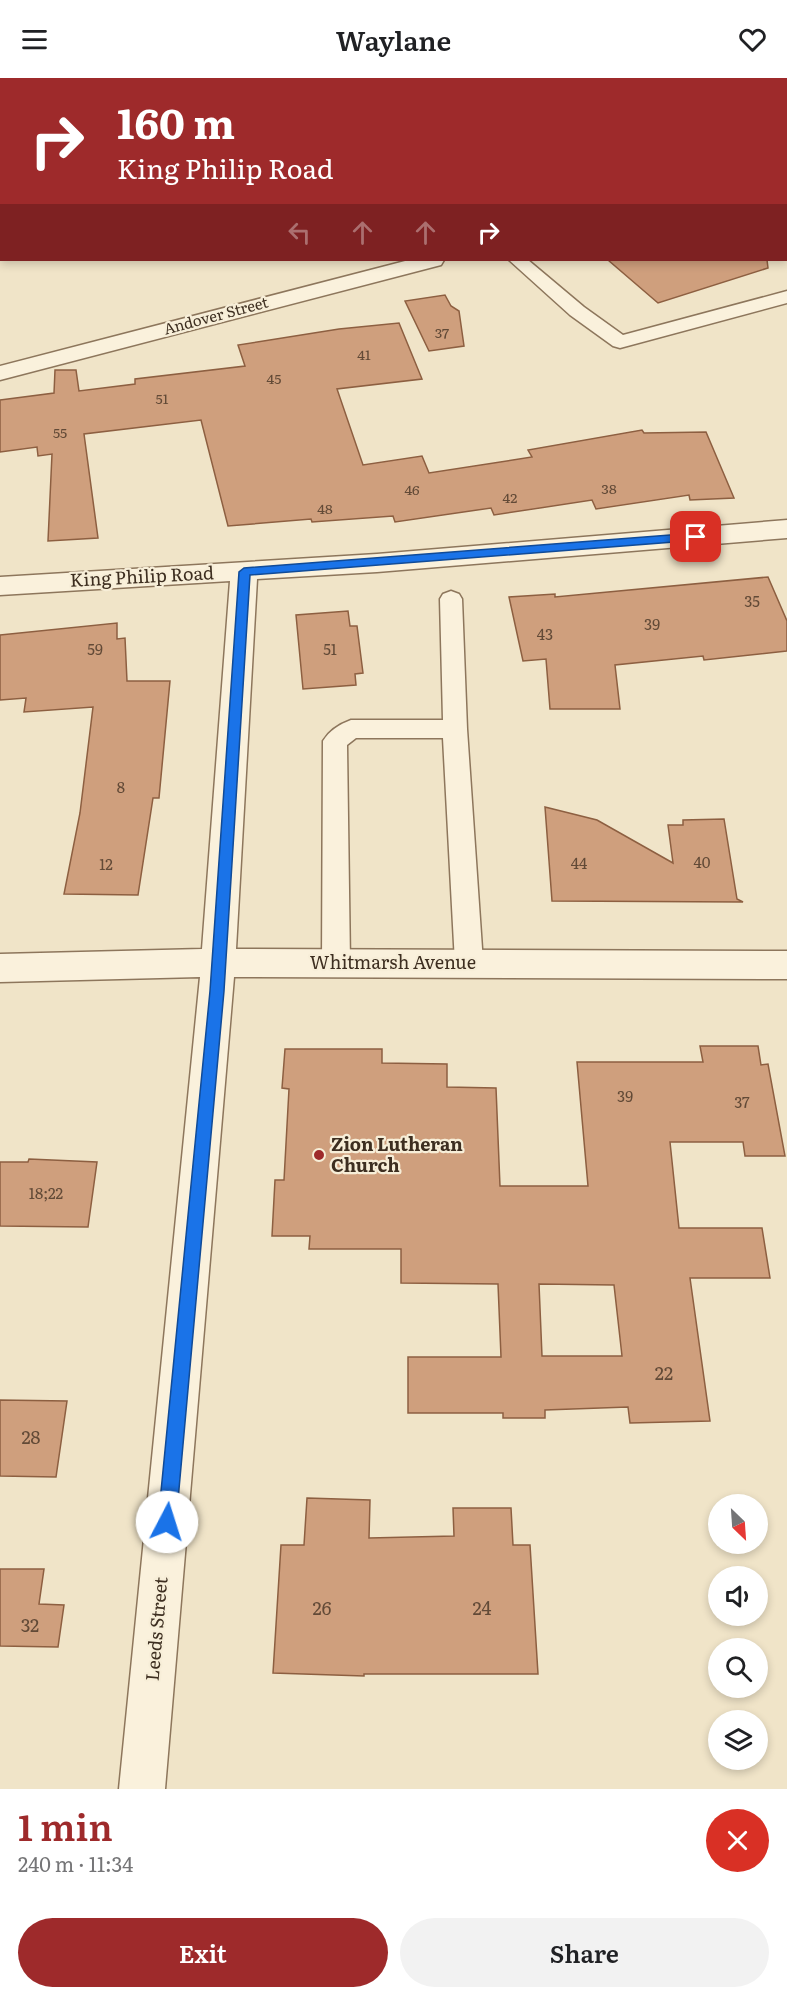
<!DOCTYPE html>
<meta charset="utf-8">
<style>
body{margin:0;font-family:Literata,serif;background:#f2f2f2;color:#202124;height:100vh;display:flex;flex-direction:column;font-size:22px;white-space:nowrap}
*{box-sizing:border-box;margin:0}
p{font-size:20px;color:#757577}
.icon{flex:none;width:33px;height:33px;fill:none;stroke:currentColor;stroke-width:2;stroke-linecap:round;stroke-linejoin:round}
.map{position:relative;height:1711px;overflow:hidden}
.details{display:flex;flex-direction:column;background:#fff;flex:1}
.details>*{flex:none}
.hud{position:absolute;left:0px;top:0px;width:788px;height:183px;box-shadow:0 3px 9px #0003;background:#9e2a2b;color:#fff;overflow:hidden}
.needle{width:39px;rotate:155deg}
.controls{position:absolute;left:708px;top:1416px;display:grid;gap:12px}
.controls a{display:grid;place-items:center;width:60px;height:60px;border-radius:50%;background:#fff;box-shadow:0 3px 9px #0003;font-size:30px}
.pin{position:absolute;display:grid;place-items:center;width:51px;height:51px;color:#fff;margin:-26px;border-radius:12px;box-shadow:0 3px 9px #0006}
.me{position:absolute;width:66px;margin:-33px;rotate:5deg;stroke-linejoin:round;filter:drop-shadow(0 0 4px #0008)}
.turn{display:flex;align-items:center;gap:21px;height:126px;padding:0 18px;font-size:27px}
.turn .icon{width:78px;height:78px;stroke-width:2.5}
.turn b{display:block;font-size:42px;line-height:51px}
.lanes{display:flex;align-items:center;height:57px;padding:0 18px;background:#0003;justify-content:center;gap:30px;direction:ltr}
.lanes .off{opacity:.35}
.round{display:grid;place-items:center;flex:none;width:63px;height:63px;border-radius:32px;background:#f2f2f2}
.head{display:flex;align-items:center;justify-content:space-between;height:102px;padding:0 18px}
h1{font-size:36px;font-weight:600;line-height:45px;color:#9e2a2b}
.primary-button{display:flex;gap:12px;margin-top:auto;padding:12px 18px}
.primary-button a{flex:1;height:69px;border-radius:36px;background:#9e2a2b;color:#fff;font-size:24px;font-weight:600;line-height:69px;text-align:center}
.primary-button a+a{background:#f2f2f2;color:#202124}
header{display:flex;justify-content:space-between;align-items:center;height:78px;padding:0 18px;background:#fff;font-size:27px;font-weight:600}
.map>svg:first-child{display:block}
.building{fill:#cf9f7d;stroke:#8d5f41;stroke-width:1.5;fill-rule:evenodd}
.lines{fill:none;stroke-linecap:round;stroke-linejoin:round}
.lane-casing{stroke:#8d765c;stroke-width:3}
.street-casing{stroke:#8d765c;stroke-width:3}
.secondary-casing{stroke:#6f573f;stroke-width:3}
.lane{fill:#faf1dc;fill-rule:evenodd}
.street{fill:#faf1dc;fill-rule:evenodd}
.secondary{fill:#faf1dc;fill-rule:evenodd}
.route{fill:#1a73e8;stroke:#114b97;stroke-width:1.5}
.poi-dot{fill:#9e2a2b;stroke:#f7eed8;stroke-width:2}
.labels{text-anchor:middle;stroke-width:4.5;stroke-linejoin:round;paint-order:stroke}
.far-number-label{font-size:14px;fill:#624a37}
.far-street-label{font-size:15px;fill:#3d2e20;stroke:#f7eed8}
.number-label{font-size:15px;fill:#624a37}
.street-label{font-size:18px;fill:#3d2e20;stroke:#f7eed8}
.poi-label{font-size:18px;font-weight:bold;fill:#3d2e20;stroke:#f7eed8;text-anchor:start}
.near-number-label{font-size:18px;fill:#624a37}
</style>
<header><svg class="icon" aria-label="menu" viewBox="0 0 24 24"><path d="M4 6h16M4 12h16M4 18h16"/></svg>Waylane<svg class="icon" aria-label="heart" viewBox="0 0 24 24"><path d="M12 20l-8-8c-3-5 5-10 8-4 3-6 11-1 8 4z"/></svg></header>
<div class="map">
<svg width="787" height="1711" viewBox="0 0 787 1711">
<rect width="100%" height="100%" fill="#f0e4c8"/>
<g class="building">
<path d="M608 182H767L768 190 658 225Z"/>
<path d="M445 217 451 228 459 233 464 268 429 273 405 223Z"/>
<path d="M399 245 422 301 337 311 363 387 422 378 429 395 532 379 528 372 642 352 644 355 706 354 734 420 690 422 689 417 596 431 592 422 494 437 491 430 395 444 393 438 312 444 311 441 228 448 201 342 84 356 98 460 48 463 52 376 38 378 37 369 0 374V322L54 315 55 292H76L79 313 135 306V301L245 288 238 267 339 251Z"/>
<path d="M768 499 787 543V573L704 582 703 578 615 587 620 631H550L546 581 523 583 509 519 555 516V519Z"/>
<path d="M348 533 350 548H357L363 595 355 596 356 607 303 611 296 537Z"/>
<path d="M117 545V561L125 560 127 603H170L159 720H153L138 817 64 816 80 735 93 629 24 634 26 620 0 622V557Z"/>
<path d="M545 729 597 742 673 785 668 747H683V742L724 741 737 821 743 824 552 823Z"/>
<path d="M700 968H758L761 987 768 986 785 1078H745L743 1064H670L679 1150H762L770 1200H690L710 1343 630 1345 628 1329 545 1332V1340H503V1335H408V1279H501L498 1206 401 1205V1171H309L310 1158H272L275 1102H284L289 1011 282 1010 285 971H382V985L447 986V1009L496 1010 500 1108H588L577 984H703ZM539 1206 614 1207 622 1278H542Z"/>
<path d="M29 1081 97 1084 88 1149 0 1148V1084H28Z"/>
<path d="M0 1322 67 1323 56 1399 0 1398Z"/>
<path d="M307 1420 370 1422 369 1460 454 1458 453 1430H511L513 1467H530L538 1596H364V1598L273 1595 281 1467H304Z"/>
<path d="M0 1491H44L39 1526 64 1527 58 1569 0 1568Z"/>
</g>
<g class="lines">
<defs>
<g id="lane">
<rect x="786" y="154" width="1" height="12"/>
<path d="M509 182H528L584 229 623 257 787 213V225L620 270 613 268 570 237Z"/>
<path d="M451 513 459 516 462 521 467 651 483 885 479 893 469 896 459 893 455 885 443 660H356L347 667 350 885 346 893 336 896 326 893 322 885 323 663C329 653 340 646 351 642H443L440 521 443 516Z"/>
</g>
<g id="street">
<path d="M243 0H268L242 2Z"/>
<rect x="0" y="50" width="2" height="12"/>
<path d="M786 72H787L786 85Z"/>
<path d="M409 182H444L441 187 0 302V288Z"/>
<path d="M787 442V460L377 494 257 501 236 871 787 873V901L234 899 165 1711H119L200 899 0 904V876L202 871 230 503 0 517V499L377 476Z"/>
</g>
<g id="secondary">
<path d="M705 0H725V2H706Z"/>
<rect x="786" y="65" width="1" height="13"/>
</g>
</defs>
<use href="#lane" class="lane-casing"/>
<use href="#street" class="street-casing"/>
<use href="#secondary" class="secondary-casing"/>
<use href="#lane" class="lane"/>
<use href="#street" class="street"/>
<use href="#secondary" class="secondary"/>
</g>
<path class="route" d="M696 455 699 456V462L250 497 224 913 176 1444 173 1451 167 1453 161 1451 158 1444 210 913 239 494 244 490Z"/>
<circle class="poi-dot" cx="319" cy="1077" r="6"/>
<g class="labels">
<g class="far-number-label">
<text x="442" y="260">37</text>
<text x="364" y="282">41</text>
<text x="274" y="306">45</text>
<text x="162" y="326">51</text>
<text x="60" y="360">55</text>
<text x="609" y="416">38</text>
<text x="412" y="417">46</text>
<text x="510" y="425">42</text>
<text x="325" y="436">48</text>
</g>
<g class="far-street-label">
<text transform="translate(216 238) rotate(-15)" y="5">Andover Street</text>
</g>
<g class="number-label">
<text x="752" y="529">35</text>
<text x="652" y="552">39</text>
<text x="545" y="562">43</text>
<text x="95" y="577">59</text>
<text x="330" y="577">51</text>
<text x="121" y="715">8</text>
<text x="702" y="790">40</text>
<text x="579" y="791">44</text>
<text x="106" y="792">12</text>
<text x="625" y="1024">39</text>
<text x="742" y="1030">37</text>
<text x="46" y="1121">18;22</text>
</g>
<g class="street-label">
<text transform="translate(142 499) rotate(-3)" y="6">King Philip Road</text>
<text x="393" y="891">Whitmarsh Avenue</text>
<text transform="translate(157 1551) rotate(-85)" y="6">Leeds Street</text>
</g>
<g class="poi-label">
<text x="331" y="1073">Zion Lutheran<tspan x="331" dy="21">Church</tspan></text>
</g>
<g class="near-number-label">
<text x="664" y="1302">22</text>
<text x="31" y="1366">28</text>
<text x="322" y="1537">26</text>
<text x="482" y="1537">24</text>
<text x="30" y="1554">32</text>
</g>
</g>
</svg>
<div class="controls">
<a><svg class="needle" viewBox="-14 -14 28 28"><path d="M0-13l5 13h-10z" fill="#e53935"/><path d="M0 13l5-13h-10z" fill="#757577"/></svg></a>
<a><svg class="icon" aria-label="sound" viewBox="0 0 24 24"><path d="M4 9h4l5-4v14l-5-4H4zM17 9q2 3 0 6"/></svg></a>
<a><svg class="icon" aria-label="search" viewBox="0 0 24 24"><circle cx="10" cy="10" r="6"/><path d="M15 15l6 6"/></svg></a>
<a><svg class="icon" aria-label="layers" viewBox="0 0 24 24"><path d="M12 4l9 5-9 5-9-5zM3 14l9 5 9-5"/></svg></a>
</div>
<div class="pin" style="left:696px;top:459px;background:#d93025"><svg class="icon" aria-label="arrive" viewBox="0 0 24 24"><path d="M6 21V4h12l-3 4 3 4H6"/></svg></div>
<svg class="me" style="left:167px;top:1444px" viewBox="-20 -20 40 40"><circle r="19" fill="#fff"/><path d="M0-13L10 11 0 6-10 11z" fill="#1a73e8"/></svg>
<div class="hud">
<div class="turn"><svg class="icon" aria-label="right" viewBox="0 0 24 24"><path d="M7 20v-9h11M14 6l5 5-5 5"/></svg><div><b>160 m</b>King Philip Road</div></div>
<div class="lanes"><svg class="icon off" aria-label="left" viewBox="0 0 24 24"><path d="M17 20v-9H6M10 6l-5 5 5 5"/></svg><svg class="icon off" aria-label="ahead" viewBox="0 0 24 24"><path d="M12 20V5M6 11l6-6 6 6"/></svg><svg class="icon off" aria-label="ahead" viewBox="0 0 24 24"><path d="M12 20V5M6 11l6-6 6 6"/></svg><svg class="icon" aria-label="right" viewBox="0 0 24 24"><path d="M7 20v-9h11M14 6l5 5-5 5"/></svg></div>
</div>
</div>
<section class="details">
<div class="head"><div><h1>1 min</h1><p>240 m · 11:34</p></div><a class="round" style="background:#d93025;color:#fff"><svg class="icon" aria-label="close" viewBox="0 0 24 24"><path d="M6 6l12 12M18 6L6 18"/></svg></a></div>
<div class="primary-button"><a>Exit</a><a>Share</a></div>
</section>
